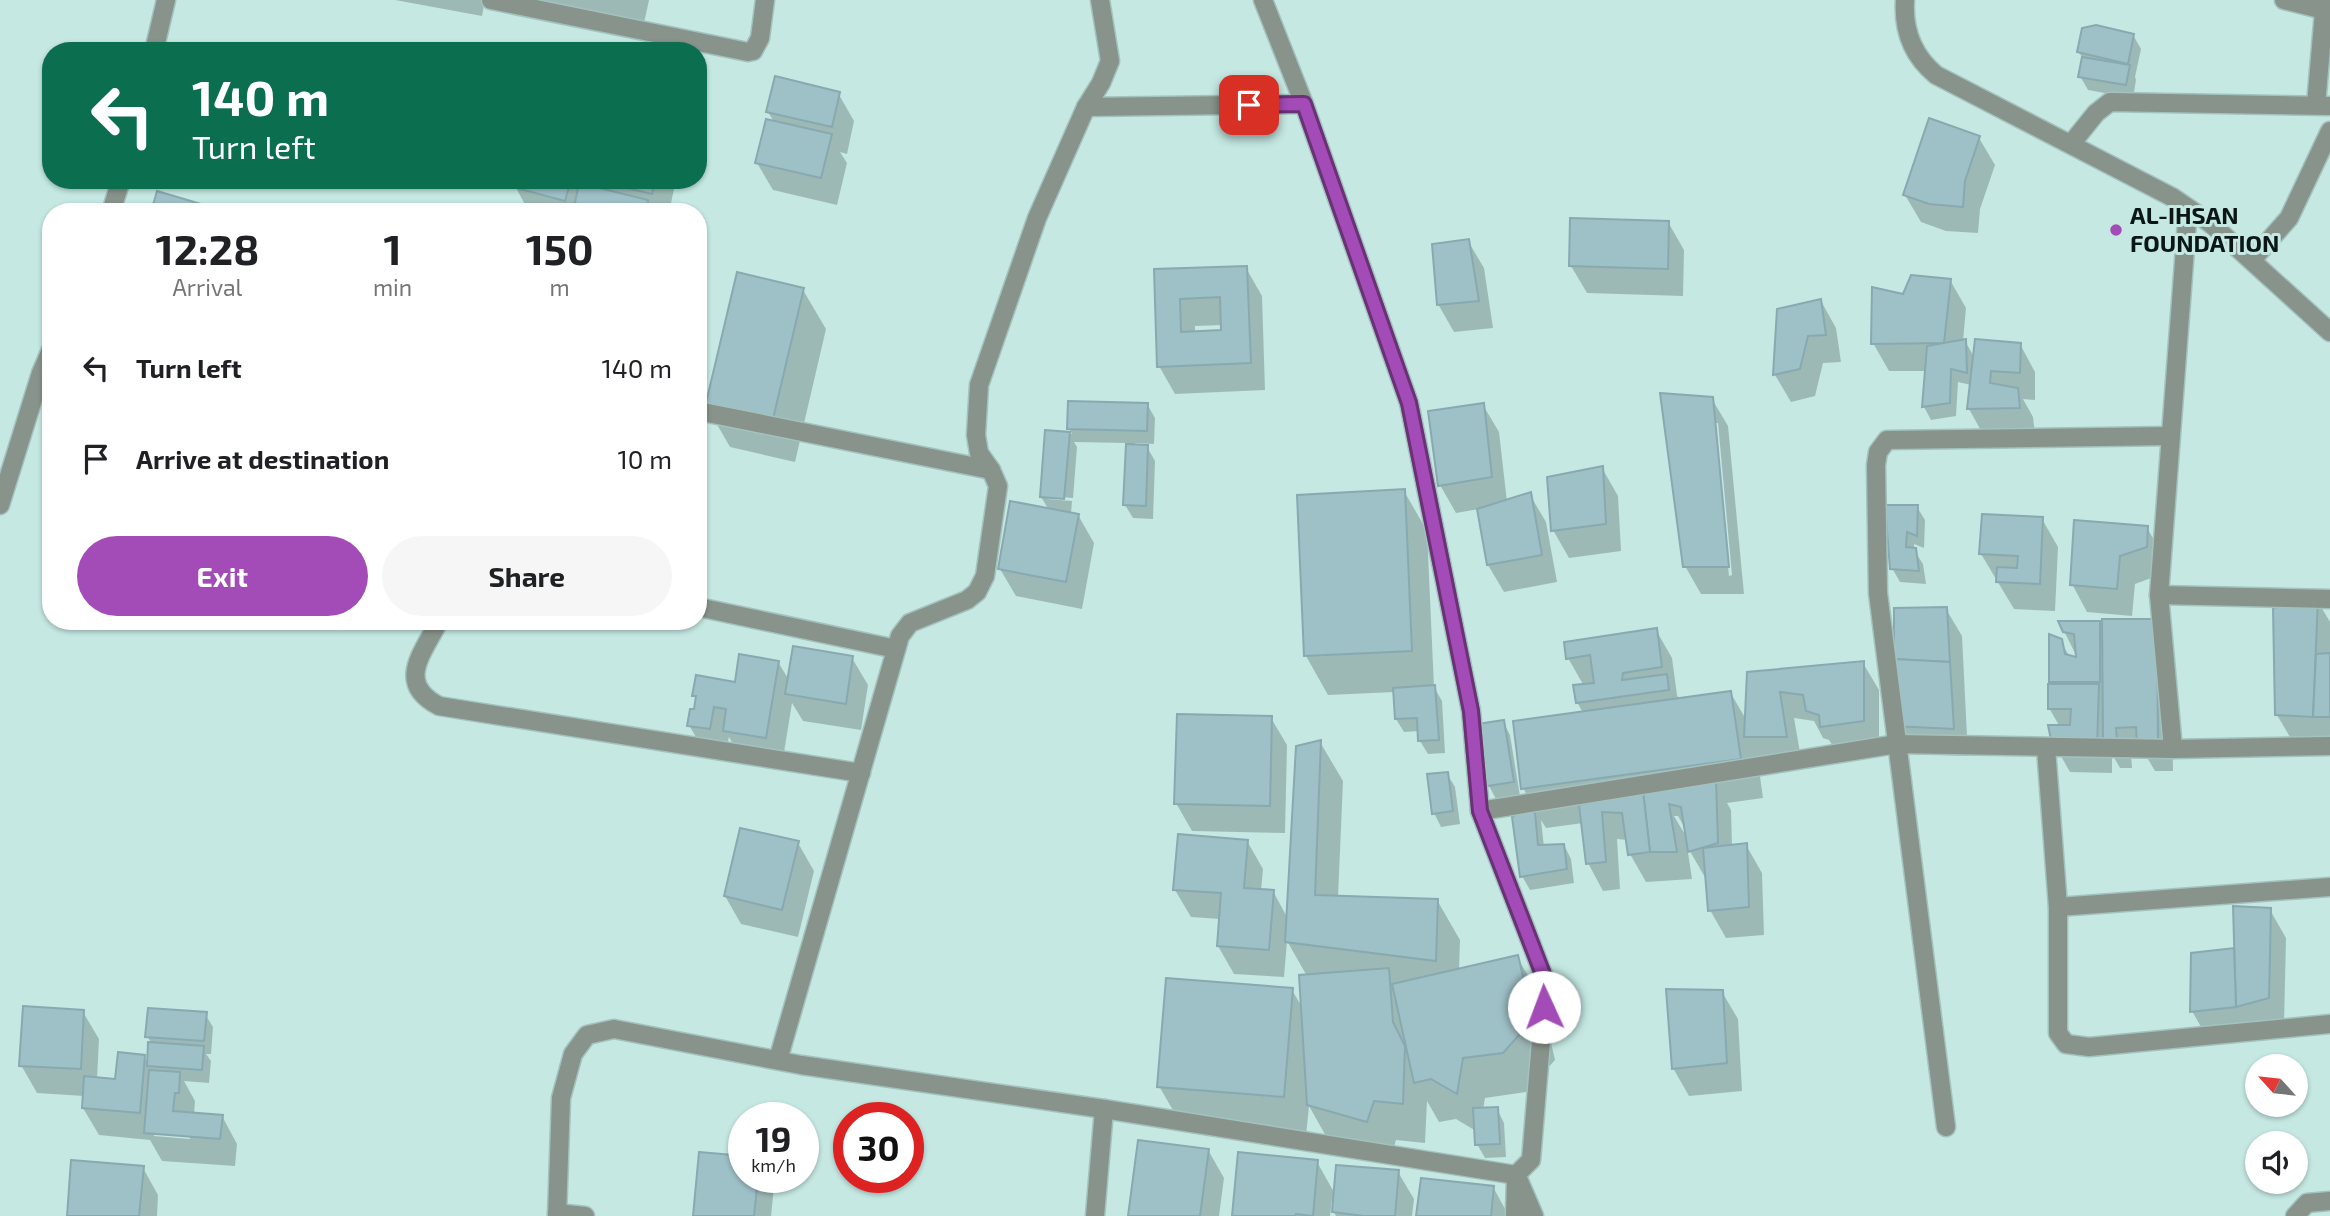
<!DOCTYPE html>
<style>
body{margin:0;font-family:"Exo 2",sans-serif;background:#f6f6f6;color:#202124;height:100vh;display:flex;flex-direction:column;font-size:26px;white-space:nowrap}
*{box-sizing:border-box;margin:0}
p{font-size:23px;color:#757577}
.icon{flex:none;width:38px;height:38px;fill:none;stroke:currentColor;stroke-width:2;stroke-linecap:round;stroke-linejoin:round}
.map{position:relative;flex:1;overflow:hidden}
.side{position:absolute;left:42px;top:203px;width:665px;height:427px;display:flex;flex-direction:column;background:#fff;border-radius:28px;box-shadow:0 2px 5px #0004}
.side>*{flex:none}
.banner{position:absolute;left:42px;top:42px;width:665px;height:147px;border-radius:28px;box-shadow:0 2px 5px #0004;background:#0b6e4f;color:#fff;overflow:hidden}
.needle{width:46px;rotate:297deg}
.tools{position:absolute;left:2245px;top:1054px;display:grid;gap:14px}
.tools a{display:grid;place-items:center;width:63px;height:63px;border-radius:50%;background:#fff;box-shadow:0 2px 5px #0004;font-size:35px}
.speed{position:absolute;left:728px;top:1102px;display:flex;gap:14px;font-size:35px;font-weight:700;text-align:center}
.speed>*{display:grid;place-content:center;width:91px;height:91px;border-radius:50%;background:#fff;box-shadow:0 2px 5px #0004;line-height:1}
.speed small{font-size:18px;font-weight:400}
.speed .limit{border:10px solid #d22;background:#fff;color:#111}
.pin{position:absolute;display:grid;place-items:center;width:60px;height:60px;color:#fff;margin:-30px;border-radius:14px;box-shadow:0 4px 10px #0006}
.me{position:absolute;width:77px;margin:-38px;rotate:358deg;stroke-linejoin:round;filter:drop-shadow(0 0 5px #0008)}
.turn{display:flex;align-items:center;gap:24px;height:147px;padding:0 35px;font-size:32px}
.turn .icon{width:91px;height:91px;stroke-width:2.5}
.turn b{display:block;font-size:49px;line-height:60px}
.eta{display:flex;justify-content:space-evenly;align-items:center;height:119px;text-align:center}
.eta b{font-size:42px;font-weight:700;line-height:49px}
.action{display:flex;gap:14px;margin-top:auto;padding:14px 35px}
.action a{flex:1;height:80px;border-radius:42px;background:#a34bb7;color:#fff;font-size:28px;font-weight:700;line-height:80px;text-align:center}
.action a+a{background:#f6f6f6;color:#202124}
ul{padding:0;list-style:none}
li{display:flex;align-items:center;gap:21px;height:91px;padding:0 35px}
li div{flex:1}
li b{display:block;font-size:26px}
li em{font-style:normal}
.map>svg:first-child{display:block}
.shadow{fill:#0003;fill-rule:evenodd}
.building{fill:#9ec0c7;stroke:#88a9b0;stroke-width:2;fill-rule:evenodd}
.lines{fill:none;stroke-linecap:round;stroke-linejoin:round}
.street-casing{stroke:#a3c2be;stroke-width:21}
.street{stroke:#87938b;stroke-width:18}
.route-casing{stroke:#6a3177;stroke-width:18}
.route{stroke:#a34bb7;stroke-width:12}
.poi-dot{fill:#a34bb7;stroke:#c5e8e3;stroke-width:2.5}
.labels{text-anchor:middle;stroke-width:6;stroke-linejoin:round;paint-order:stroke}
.poi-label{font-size:24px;font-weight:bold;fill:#0a1715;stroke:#c5e8e3;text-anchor:start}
</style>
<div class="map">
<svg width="2330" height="1216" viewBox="0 0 2330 1216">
<rect width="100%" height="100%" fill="#c5e8e3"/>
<g class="shadow">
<path d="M395 0H485L482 16Z"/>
<path d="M543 0H649L642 32 550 13Z"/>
<path d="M2133 35 2141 49 2135 77 2136 80 2133 98 2088 90 2080 76 2083 59 2079 52Z"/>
<path d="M838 93 854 121 847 154 840 152 847 163 837 205 773 190 757 163 774 122 768 112Z"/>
<path d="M1979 138 1995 165 1980 209 1978 233 1946 231 1921 222 1905 195Z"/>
<path d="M516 180H676L669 212H529L515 186Z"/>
<path d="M1668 222 1684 250 1683 296 1587 293 1571 266Z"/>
<path d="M1468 241 1484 268 1493 328 1454 332 1438 304Z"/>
<path d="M1246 268 1262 296 1265 390 1175 394 1159 366 1156 271ZM1223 325V332L1195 333V326Z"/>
<path d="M1950 280 1966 308 1963 341H1965L1974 357 2020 344 2035 372V400L2023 399 2033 417 2035 435 1984 436 1969 409 1971 385 1958 382 1956 416 1931 420 1924 407 1927 371H1889L1873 343 1904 297Z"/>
<path d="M803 290 826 329 795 462 730 447 707 407Z"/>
<path d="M1821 301 1836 328 1841 362 1823 363 1815 396 1791 402 1775 375 1779 311Z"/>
<path d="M1712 399 1728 426 1744 594H1701L1685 566ZM1714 423H1718L1732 575 1729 576Z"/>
<path d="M1147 404 1155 418 1154 444 1135 443V446L1147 447 1155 461 1153 519 1133 518 1125 505 1127 443 1074 442 1077 447 1073 498 1048 496V499L1072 501 1071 514 1078 515 1094 543 1082 609 1016 596 1000 569 1049 510 1041 497 1046 432 1072 434 1069 428Z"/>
<path d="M1483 405 1499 432 1507 502 1530 495 1546 522 1557 582 1504 592 1488 565 1479 509 1456 513 1440 485Z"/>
<path d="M1602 468 1618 496 1621 551 1569 558 1553 530Z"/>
<path d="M1404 491 1427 531 1434 687 1442 701 1445 753 1428 754 1420 741 1419 731 1404 732 1396 719 1395 692 1328 695 1306 656Z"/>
<path d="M1917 507 1925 520 1924 548 1914 544V550L1923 564 1926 584 1900 582 1892 568Z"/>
<path d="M2042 519 2058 547 2055 611 2014 609 1981 554Z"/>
<path d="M2147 528 2163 555 2162 574 2135 584 2132 616 2087 612 2072 584Z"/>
<path d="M2317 600 2330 622V743L2293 742 2277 715Z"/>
<path d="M1946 609 1962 636 1968 756 1912 754 1896 726Z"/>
<path d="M2099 623 2104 631 2171 648 2173 771H2155L2145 754 2131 755 2132 768H2120L2112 754V773L2070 772 2054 744 2060 727 2049 708 2053 686 2051 681 2060 641 2070 657 2078 659 2064 631Z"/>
<path d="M1656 630 1672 658 1677 695 1679 699 1730 692 1747 721 1749 673 1863 663 1879 690V748L1838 754 1829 740 1823 738 1814 721 1794 718 1802 764H1762L1757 755 1763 798 1727 803 1731 810 1732 847 1746 845 1762 873 1764 935 1726 938 1710 910 1706 879 1687 846 1692 879 1646 882 1630 854 1628 840 1617 839 1620 889 1603 891 1588 863 1583 823 1546 828 1541 820 1544 847 1564 845 1571 859 1574 883 1530 890 1522 876 1533 805 1523 788 1583 713 1577 702 1584 686 1568 658ZM1674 816H1678L1690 837 1687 838Z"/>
<path d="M852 658 868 685 861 730 803 721 792 703 782 765 741 758 729 737 725 755 705 753 689 725 696 711 697 701 694 696 736 684 778 662 789 680Z"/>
<path d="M1271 718 1287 745 1285 833 1192 831 1176 803Z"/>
<path d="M1503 722 1510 735 1520 796 1496 799 1489 786 1479 726Z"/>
<path d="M1320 742 1343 781 1338 897 1437 900 1460 940 1459 970 1517 957 1540 996 1555 1060 1526 1092 1485 1098 1483 1110 1497 1109 1504 1123 1506 1157 1485 1158 1477 1144 1476 1131 1456 1119 1439 1122 1427 1101 1425 1143 1396 1140 1390 1161 1331 1145 1309 1106 1306 1136 1182 1126 1159 1086 1292 990 1302 1007 1307 976 1287 941 1284 977 1234 974 1218 946 1220 919 1191 917 1175 890 1247 841 1263 869 1261 891H1273L1288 919Z"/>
<path d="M1447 774 1455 787 1460 824 1441 827 1434 813Z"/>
<path d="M798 843 814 871 798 937 741 924 725 896Z"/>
<path d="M2270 910 2286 938 2284 1025 2208 1039 2192 1011 2193 954 2236 950Z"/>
<path d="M1722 992 1738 1019 1742 1091 1689 1096 1673 1068Z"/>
<path d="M83 1012 99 1039 97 1079 117 1080 144 1056 149 1065 152 1044 147 1036 205 1014 213 1027 211 1054H206L211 1061 209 1083 184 1081 195 1101 194 1114 222 1116 237 1144 235 1166 162 1161 150 1140 99 1135 83 1108 84 1096 37 1093 21 1065ZM154 1132 190 1135V1139L154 1136Z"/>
<path d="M1208 1150 1224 1178 1219 1216H1129Z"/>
<path d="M1317 1162 1335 1194 1398 1172 1414 1199 1412 1216H1336L1334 1212 1335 1199H1332L1330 1216H1233Z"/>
<path d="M143 1168 158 1195 157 1216H68Z"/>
<path d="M744 1178H769L774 1187 771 1216H695Z"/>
<path d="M1493 1187 1509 1216H1418Z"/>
</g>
<g class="building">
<path d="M2096 25 2134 34 2128 64 2077 52 2082 28Z"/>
<path d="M2082 57 2130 65 2126 85 2078 77Z"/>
<path d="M775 76 840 92 832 127 766 112Z"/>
<path d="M1929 118 1980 136 1965 181 1963 207 1929 204 1903 195Z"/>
<path d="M766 119 832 134 821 178 755 163Z"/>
<path d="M514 180H571L565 201 513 187Z"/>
<path d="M593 180H655L652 194Z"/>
<path d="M579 183 648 200 645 212H573Z"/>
<path d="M157 191 228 212H151Z"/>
<path d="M1570 218 1669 221 1668 269 1569 266Z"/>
<path d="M1469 239 1479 301 1437 305 1432 244Z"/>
<path d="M1247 266 1251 363 1157 367 1154 269ZM1220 297 1221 330 1181 332 1180 299Z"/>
<path d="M737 272 804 288 772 423 705 407Z"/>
<path d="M1911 275 1951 279 1944 343 1871 344 1872 287 1903 294Z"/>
<path d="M1821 299 1826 335 1808 336 1800 369 1773 375 1777 309Z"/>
<path d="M1966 339 1967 373 1951 369 1950 403 1922 407 1927 346Z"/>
<path d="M1975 339 2021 343 2020 373 1991 371 1990 383 2018 388 2020 408 1967 409Z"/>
<path d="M1660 393 1713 397 1729 567H1683Z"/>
<path d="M1068 401 1148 403 1147 431 1067 429Z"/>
<path d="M1484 403 1492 477 1438 486 1428 411Z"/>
<path d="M1045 430 1070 432 1064 499 1040 497Z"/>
<path d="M1126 444 1148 445 1146 506 1123 505Z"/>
<path d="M1603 466 1606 524 1551 531 1547 477Z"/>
<path d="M1405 489 1412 651 1304 656 1297 495Z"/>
<path d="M1531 492 1542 555 1487 565 1477 509Z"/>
<path d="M1010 501 1079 514 1066 582 998 569Z"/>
<path d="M1885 505H1918L1917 536 1907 532 1906 547 1916 548 1919 571 1890 569Z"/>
<path d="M1982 514 2043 517 2040 584 1996 582 1997 567 2017 568 2018 556 1979 554Z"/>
<path d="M2074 520 2148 526 2147 547 2120 556 2117 589 2070 585Z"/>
<path d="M2318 598 2313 717 2275 715 2273 608Z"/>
<path d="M1947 607 1950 662 1894 659V608Z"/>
<path d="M2102 619H2157L2158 744H2137L2136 727 2116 728 2117 741H2103Z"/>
<path d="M2058 621H2100V682H2049V634L2062 639 2065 654 2076 657 2074 634 2063 632Z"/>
<path d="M1657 628 1662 667 1623 673 1622 680 1667 674 1669 690 1576 703 1573 685 1594 683 1590 655 1566 659 1564 642Z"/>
<path d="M793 646 853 656 846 704 785 694Z"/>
<path d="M2330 653V717H2313L2316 654Z"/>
<path d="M739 654 779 661 766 738 723 731 726 709 714 707 710 729 687 726 690 709H694L696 696H692L696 675 735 682Z"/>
<path d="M1894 659 1950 662 1954 729 1894 726Z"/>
<path d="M1864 661V721L1820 727 1819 715 1806 711 1803 695 1780 692 1787 737H1744L1747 672Z"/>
<path d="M2048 684H2099L2097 746 2052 745 2048 725H2070L2071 709H2048Z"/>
<path d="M1435 685 1439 740 1418 741 1417 718 1395 719 1393 688Z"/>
<path d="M1731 691 1741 759 1521 789 1513 721Z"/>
<path d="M1177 714 1272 716 1270 806 1174 804Z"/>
<path d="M1504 720 1514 782 1487 786 1477 724Z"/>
<path d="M1321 740 1315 895 1438 899 1436 961 1285 942 1296 746Z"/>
<path d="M1448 772 1453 811 1432 814 1427 774Z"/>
<path d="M1716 780 1718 843 1688 852 1681 807 1669 804 1677 852H1650L1643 791Z"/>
<path d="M1643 791 1650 852 1628 855 1622 813 1602 812 1606 862 1586 864 1579 805Z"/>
<path d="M1534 802 1538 845 1564 844 1567 869 1520 877 1512 817Z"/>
<path d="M740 828 799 841 782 910 724 896Z"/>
<path d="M1178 834 1248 840 1244 888 1274 890 1269 950 1217 946 1221 893 1173 890Z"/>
<path d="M1747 843 1749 907 1708 911 1703 848Z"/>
<path d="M2233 906 2271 908 2269 998 2236 1007Z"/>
<path d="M2234 948 2236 1007 2190 1012 2191 953Z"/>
<path d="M1518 955 1533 1019 1503 1053 1463 1058 1457 1094 1431 1079 1414 1083 1392 984Z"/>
<path d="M1389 968 1393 1022 1405 1046 1403 1104 1374 1101 1367 1122 1307 1105 1299 975Z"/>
<path d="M1166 978 1293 988 1284 1097 1157 1087Z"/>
<path d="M1666 989 1723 990 1727 1063 1672 1069Z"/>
<path d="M23 1006 84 1010 81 1069 19 1066Z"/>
<path d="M148 1008 207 1012 204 1041 145 1037Z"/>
<path d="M148 1042 204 1046 202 1070 147 1066Z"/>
<path d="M118 1052 145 1055 140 1113 82 1108 84 1076 115 1079Z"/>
<path d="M149 1070 180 1072 179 1093H175L173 1111 223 1115 220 1139 144 1133Z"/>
<path d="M1498 1107 1500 1144 1475 1145 1473 1108Z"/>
<path d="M1138 1140 1209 1149 1200 1216H1128Z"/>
<path d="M699 1152 744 1156V1178H758L754 1216H693Z"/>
<path d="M1238 1152 1318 1160 1313 1216 1296 1214 1295 1216H1232Z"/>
<path d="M71 1160 144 1166 139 1216H67Z"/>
<path d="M1336 1165 1399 1170 1395 1216H1364L1332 1212Z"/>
<path d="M1421 1178 1494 1186 1491 1216H1416Z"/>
</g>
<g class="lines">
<defs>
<g id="street">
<path d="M491 0 748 52 753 51 760 38 765 0"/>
<path d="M1263 0 1304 104 1409 403 1471 711 1480 811 1546 982 1531 1160 1516 1175 1515 1216"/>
<path d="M1905 0C1903 30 1913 56 1936 75L2172 197 2210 223 2330 332"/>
<path d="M2284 0 2324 10"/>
<path d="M154 51 166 0"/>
<path d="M2316 105 2325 0"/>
<path d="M1086 107 1304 104"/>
<path d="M2071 144 2096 113 2110 102 2330 106"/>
<path d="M111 212 121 180"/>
<path d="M2252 260 2289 218 2330 131"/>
<path d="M698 411 991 470"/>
<path d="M0 505 41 373 51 350"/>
<path d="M2159 595 2330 599"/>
<path d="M698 607 896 649"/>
<path d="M439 621C423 653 395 683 439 706L861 773"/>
<path d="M2046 748 2058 907V1033L2066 1044 2089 1047 2330 1024"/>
<path d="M2173 749 2159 595 2188 208"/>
<path d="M1480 811 1897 744 2173 749 2330 746"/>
<path d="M2058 907 2330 887"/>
<path d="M778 1060 900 636 910 623 967 600 977 592 985 576 998 486 991 470 979 453 976 435 979 385 1037 218 1086 107 1101 83 1110 61 1100 0"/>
<path d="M1946 1127 1878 593 1876 465 1878 452 1887 440 2170 436"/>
<path d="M1519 1181 1534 1216"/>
<path d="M557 1213 585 1216"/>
<path d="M557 1216 561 1098 573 1054 587 1035 614 1029 801 1065 1104 1109 1516 1175"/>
<path d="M1095 1216 1104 1109"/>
<path d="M2295 1216 2307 1203 2330 1201"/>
</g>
</defs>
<use href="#street" class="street-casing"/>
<use href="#street" class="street"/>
</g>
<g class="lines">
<defs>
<path id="route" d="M1249 105 1304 104 1409 403 1471 711 1480 811 1546 982 1544 1007"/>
</defs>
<use href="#route" class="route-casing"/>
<use href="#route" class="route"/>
</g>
<circle class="poi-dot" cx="2116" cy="230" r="7"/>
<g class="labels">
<g class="poi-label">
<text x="2130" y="224">AL-IHSAN<tspan x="2130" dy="28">FOUNDATION</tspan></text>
</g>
</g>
</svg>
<div class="tools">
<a><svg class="needle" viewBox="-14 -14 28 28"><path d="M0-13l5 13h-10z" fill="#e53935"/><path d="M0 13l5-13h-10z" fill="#757577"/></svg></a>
<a><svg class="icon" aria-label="sound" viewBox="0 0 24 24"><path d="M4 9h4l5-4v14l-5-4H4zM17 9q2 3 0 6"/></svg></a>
</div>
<div class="speed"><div>19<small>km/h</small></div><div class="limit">30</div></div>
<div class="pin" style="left:1249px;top:105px;background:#d93025"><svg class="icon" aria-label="arrive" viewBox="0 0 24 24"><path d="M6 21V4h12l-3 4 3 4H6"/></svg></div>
<svg class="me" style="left:1544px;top:1007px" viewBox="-20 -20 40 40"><circle r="19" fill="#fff"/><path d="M0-13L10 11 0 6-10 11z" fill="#a34bb7"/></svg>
<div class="banner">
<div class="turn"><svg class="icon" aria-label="left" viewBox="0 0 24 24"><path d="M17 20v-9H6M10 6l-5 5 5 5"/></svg><div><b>140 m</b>Turn left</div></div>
</div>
<section class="side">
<div class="eta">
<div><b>12:28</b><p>Arrival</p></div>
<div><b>1</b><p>min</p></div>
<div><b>150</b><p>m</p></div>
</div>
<ul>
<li><svg class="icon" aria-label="left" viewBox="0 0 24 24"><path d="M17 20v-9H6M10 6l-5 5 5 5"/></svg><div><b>Turn left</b></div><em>140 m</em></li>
<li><svg class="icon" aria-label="arrive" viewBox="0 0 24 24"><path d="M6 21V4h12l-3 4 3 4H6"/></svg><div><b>Arrive at destination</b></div><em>10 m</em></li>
</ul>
<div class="action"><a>Exit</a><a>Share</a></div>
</section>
</div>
